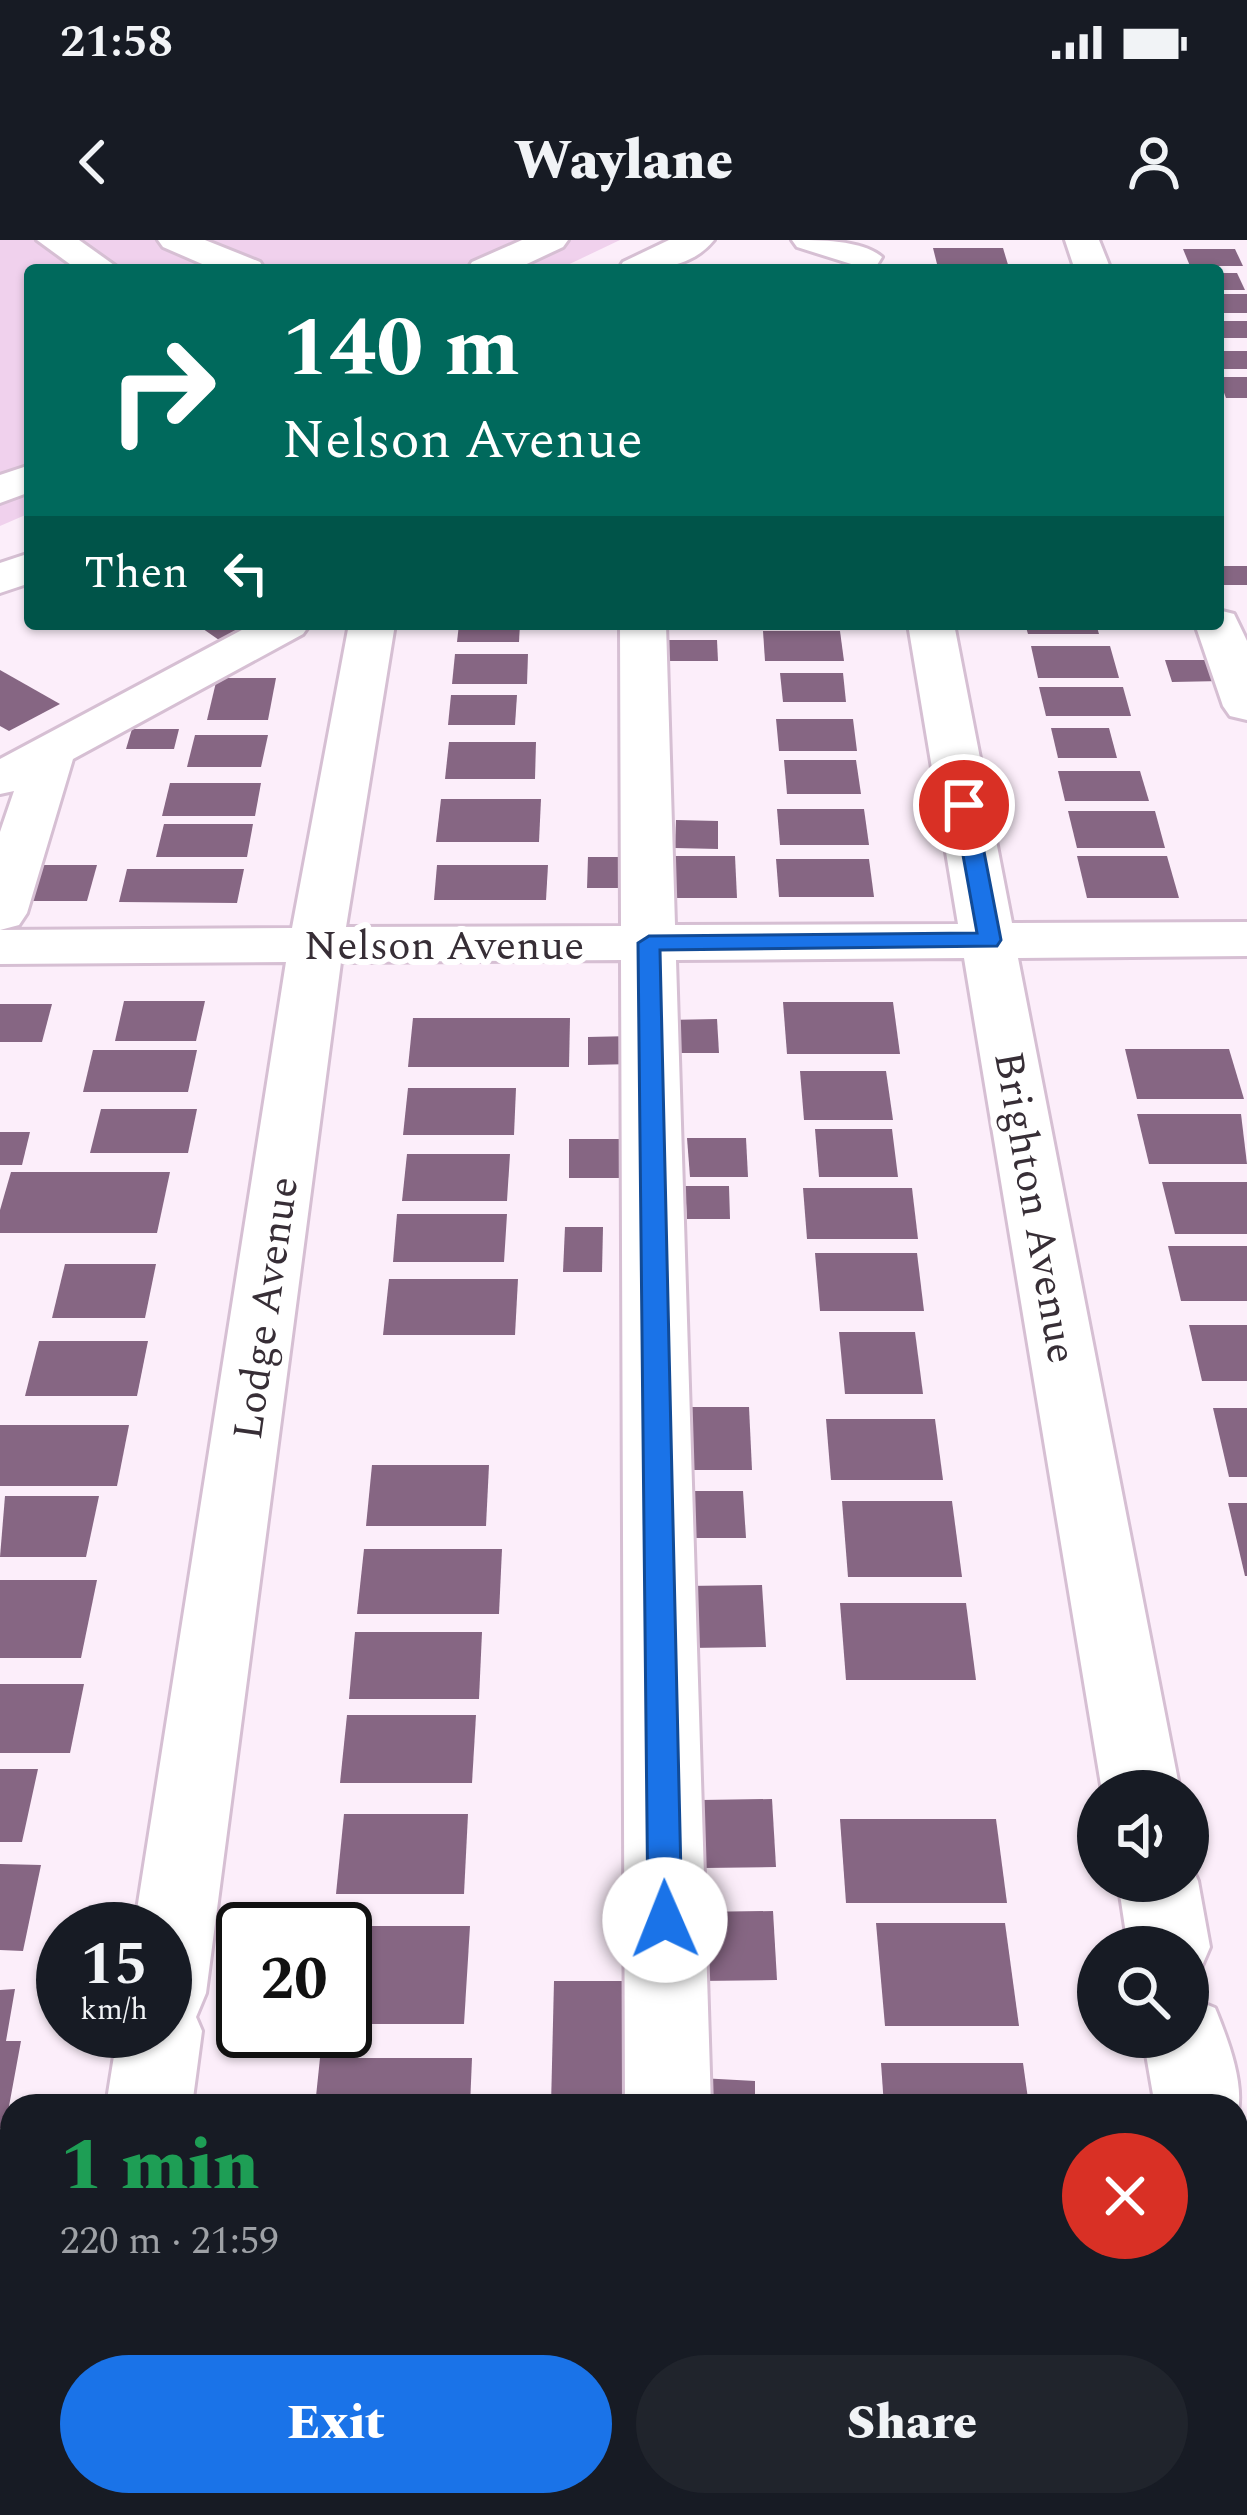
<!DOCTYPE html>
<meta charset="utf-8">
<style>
body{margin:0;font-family:Spectral,serif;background:#20242c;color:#f1f3f6;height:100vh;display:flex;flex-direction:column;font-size:45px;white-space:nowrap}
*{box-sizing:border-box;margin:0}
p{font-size:39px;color:#9ea1a6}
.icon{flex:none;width:66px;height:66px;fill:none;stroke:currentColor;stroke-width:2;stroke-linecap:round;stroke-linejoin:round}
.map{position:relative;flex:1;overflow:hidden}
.drawer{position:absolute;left:0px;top:1854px;width:1248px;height:423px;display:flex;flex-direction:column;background:#171b24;border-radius:36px 36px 0 0;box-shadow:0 3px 9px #0004}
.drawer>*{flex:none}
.guide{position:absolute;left:24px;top:24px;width:1200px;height:366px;border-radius:12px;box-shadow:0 3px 9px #0004;background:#00695c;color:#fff;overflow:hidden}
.fabs{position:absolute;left:1077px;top:1530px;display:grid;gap:24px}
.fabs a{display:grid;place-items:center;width:132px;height:132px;border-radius:50%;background:#171b24;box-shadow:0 3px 9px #0004;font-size:60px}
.speed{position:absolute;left:36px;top:1662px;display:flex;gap:24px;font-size:60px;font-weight:700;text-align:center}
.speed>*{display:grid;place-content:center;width:156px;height:156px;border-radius:50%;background:#171b24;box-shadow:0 3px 9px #0004;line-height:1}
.speed small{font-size:30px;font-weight:400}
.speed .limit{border:6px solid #111;border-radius:18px;background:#fff;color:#111}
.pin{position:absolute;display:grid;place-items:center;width:102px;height:102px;color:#fff;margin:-51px;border:6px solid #fff;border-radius:50%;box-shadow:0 3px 12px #0007}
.me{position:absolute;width:132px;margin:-66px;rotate:359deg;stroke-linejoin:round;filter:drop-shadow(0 0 9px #0008)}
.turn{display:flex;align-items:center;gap:42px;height:252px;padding:0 60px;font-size:54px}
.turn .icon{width:156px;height:156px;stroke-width:2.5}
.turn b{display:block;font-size:84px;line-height:102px}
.then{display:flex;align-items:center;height:114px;padding:0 60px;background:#0003;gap:24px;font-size:45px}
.round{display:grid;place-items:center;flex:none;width:126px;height:126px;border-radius:63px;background:#20242c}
.summary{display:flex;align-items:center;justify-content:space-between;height:204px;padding:0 60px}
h1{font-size:72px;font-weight:800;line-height:90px;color:#1e9e55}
.button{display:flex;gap:24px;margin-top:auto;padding:24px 60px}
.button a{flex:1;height:138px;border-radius:72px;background:#1a73e8;color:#fff;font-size:48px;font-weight:800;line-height:138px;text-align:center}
.button a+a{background:#20242c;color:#f1f3f6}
.status{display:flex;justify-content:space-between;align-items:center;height:84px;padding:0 60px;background:#171b24;direction:ltr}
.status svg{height:33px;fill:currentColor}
header{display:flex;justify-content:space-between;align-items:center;height:156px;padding:0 60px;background:#171b24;font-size:54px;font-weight:800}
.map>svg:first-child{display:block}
.green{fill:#f0d1ed}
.building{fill:#866683}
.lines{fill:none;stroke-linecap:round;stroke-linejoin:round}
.minor-casing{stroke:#d6bfd3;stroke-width:6}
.minor{fill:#fff;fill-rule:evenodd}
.route{fill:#1a73e8;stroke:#114b97;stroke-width:3}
.labels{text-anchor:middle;stroke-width:12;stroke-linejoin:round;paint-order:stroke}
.street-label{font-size:42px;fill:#372e36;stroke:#fff}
</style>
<div class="status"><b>21:58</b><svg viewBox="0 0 49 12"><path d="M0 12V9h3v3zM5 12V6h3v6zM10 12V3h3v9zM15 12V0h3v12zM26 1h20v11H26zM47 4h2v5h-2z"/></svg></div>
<header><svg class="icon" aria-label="back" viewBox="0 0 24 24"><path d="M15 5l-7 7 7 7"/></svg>Waylane<svg class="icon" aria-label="person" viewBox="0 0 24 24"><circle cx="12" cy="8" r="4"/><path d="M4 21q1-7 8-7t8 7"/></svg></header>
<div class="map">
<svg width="1247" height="2275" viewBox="0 0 1247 2275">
<rect width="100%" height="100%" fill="#fceefa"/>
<path class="green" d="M0 0H620L557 30H30V273L0 286Z"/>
<g class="building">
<path d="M933 8H1003L1009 28H938Z"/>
<path d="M1183 9H1235L1243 26H1190Z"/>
<path d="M1218 33H1237L1245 50H1218Z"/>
<rect x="1218" y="54" width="29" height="19"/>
<rect x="1218" y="81" width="29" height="17"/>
<rect x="1218" y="111" width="29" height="18"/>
<path d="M1218 137H1247V158H1226Z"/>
<rect x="1218" y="326" width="29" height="19"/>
<path d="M196 384H239L246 389 219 400Z"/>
<path d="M459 384H520L519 402H457Z"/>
<path d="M1025 384H1096L1099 394H1028Z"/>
<path d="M763 391H840L844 421H765Z"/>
<path d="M667 400H717L718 421H668Z"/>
<path d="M1031 406H1110L1119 438H1038Z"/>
<path d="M455 414H528L527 444H452Z"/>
<path d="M1165 420H1214L1222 441 1172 442Z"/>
<path d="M0 430 60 464 9 491 0 486Z"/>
<path d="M780 433H843L846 462H783Z"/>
<path d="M217 438H276L268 480H207Z"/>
<path d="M1039 447H1123L1131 476H1046Z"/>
<path d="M451 455H517L515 485H448Z"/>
<path d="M776 479H853L857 511H779Z"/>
<path d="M1051 488H1109L1117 518H1058Z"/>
<path d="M132 489H179L174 509H126Z"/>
<path d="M195 495H268L261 527H187Z"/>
<path d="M449 502H536L535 539H445Z"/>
<path d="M784 520H856L861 554H787Z"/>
<path d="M1058 531H1140L1149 561H1065Z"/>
<path d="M170 543H261L255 576H162Z"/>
<path d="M441 559H541L539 602H436Z"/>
<path d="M777 569H864L869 605H780Z"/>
<path d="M1068 571H1155L1165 608H1077Z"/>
<path d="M676 580 718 581V609L675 608Z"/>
<path d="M164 584H253L247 617H156Z"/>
<path d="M668 616H735L737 658H669Z"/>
<path d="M1077 616H1167L1179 658H1087Z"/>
<path d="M588 617H631V648H587Z"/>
<path d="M776 619H869L874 657H779Z"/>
<path d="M37 625H97L87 661H26Z"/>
<path d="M437 625H548L546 660H434Z"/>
<path d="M127 629H244L237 663 119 662Z"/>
<path d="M124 761H205L196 801H115Z"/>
<path d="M783 762H893L900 814H787Z"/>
<path d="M0 764H52L42 802H0Z"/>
<path d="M413 778H570L569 827H408Z"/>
<path d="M717 779 719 813H668L667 780Z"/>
<path d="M633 796 634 824 588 825V797Z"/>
<path d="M1125 809H1229L1244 859H1137Z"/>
<path d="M93 810H197L188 852H83Z"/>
<path d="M800 831H886L893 880H804Z"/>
<path d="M408 848H516L514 895H403Z"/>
<path d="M101 869H197L188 913H90Z"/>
<path d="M1137 874H1241L1247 924H1149Z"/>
<path d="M815 889H892L898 937H819Z"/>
<path d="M0 892H30L22 925H0Z"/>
<path d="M687 898H746L748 937H690Z"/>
<rect x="569" y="899" width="67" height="39"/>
<path d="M407 914H510L507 961H402Z"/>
<path d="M11 932H170L157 993H0V970Z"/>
<path d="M1162 942H1247V994H1175Z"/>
<path d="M685 946H729L730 979H687Z"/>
<path d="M803 948H912L918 999H807Z"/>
<path d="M397 974H507L504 1022H393Z"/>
<path d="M565 987H603L602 1032H563Z"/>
<path d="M1168 1006H1247V1061H1181Z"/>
<path d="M815 1013H917L924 1071H820Z"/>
<path d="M65 1024H156L145 1078H52Z"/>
<path d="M389 1039H518L515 1095H383Z"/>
<path d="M1189 1085H1247V1141H1202Z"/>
<path d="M839 1092H915L923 1154H845Z"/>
<path d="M39 1101H148L137 1156H25Z"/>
<path d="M676 1167H749L752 1230H677Z"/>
<path d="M1213 1168H1247V1237H1229Z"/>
<path d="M826 1179H935L943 1240H831Z"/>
<path d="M0 1185H129L117 1246H0Z"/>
<path d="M372 1225H489L486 1286H366Z"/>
<path d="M688 1251H743L746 1298H690Z"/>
<path d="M5 1256H99L86 1317H0Z"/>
<path d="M842 1261H952L962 1337H848Z"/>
<path d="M1228 1263H1247V1336H1245Z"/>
<path d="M364 1309H502L499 1374H357Z"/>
<path d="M0 1340H97L81 1418H0Z"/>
<path d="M762 1345 766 1407 688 1408 685 1346Z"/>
<path d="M840 1363H966L976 1440H846Z"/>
<path d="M355 1392H482L479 1459H349Z"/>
<path d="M0 1444H84L70 1513H0Z"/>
<path d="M347 1475H476L472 1543H340Z"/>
<path d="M0 1529H38L22 1602H0Z"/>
<path d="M772 1559 776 1627 703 1628 701 1560Z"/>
<path d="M344 1574H468L464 1654H336Z"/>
<path d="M840 1579H996L1007 1663H846Z"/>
<path d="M0 1624 41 1625 23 1711 0 1710Z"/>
<path d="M773 1671 777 1740 697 1741 694 1672Z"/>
<path d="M876 1683H1005L1019 1786H885Z"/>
<path d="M345 1686H470L464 1784H345Z"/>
<path d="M554 1741H632V1866H551Z"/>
<path d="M15 1749 6 1801H21L5 1888H0V1750Z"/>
<path d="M320 1818H472L470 1866H315Z"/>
<path d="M881 1823H1023L1029 1866H884Z"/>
<path d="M700 1838 755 1841V1866H699Z"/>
<path d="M324 2265H390V2275H323Z"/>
<rect x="712" y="2265" width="85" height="10"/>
<path d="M909 2265H1074L1075 2275H909Z"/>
</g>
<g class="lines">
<defs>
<g id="minor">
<path d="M37 0H79L121 30H78Z"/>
<path d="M158 0H205L260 22 265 30H216L163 7Z"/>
<path d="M522 0H568L563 7 514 30H467L472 22Z"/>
<path d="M669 0H714C691 29 652 30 618 30L623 22Z"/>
<path d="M792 0C820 0 862 0 882 17L877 25 864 28 797 7Z"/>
<path d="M1065 0H1099L1111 30H1075Z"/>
<path d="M30 225V252L0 263V235Z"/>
<path d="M30 313V343L0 353V323Z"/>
<path d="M1218 370 1234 374 1247 401V480L1230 476 1223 466 1195 384H1218Z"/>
<path d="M253 384H310L303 394 73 519 27 673 19 685 0 690 292 688 349 384H395L346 687 621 686 620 384H666L675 685 958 684 908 384H954L1012 683 1247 682V716L1018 718 1180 1551H1102L964 718 676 720 711 1866H625L621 720 341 722 206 1753 196 1777 202 1791 192 1866H106L118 1791H165V1689H134L286 722 0 724V592L14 551 0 554V519Z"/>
<path d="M1188 1619 1198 1641 1210 1707 1198 1735 1188 1739V1707H1128L1118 1641H1188Z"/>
<path d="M1188 1757 1215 1768C1227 1797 1247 1848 1236 1878V1866H1155L1143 1797H1188Z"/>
<rect x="0" y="2010" width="12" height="92"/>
<path d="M1236 2033 1247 2038V2187L1236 2182Z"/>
<path d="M41 2265H137L136 2275H38Z"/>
<path d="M627 2265H723L724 2275H626Z"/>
</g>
</defs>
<use href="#minor" class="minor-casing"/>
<use href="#minor" class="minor"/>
</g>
<path class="route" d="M964 559 975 565 1001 700 997 706 660 710 682 1680 677 1691 665 1696 653 1691 648 1680 638 703 649 696 977 693 954 565Z"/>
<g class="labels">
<g class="street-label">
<text x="444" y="719">Nelson Avenue</text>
<text transform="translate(1037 967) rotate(80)" y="15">Brighton Avenue</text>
<text transform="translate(264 1068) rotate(-82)" y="15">Lodge Avenue</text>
</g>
</g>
</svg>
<div class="fabs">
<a><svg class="icon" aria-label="sound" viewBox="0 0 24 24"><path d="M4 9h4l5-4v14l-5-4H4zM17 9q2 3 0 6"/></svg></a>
<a><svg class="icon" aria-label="search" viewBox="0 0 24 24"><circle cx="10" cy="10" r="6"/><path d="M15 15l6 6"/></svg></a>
</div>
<div class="speed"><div>15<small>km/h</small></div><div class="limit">20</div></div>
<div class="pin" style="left:964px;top:565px;background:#d93025"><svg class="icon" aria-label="arrive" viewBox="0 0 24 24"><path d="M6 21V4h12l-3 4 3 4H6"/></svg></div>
<svg class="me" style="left:665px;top:1680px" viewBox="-20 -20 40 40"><circle r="19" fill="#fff"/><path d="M0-13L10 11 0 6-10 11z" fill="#1a73e8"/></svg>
<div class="guide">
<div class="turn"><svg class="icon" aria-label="right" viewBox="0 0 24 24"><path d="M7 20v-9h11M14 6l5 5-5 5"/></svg><div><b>140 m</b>Nelson Avenue</div></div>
<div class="then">Then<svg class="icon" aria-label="left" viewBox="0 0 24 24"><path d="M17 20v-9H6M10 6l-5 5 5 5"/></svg></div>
</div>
<section class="drawer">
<div class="summary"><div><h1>1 min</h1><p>220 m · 21:59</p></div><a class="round" style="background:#d93025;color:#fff"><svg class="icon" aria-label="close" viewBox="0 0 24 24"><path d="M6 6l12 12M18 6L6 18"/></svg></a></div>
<div class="button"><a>Exit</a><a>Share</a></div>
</section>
</div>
